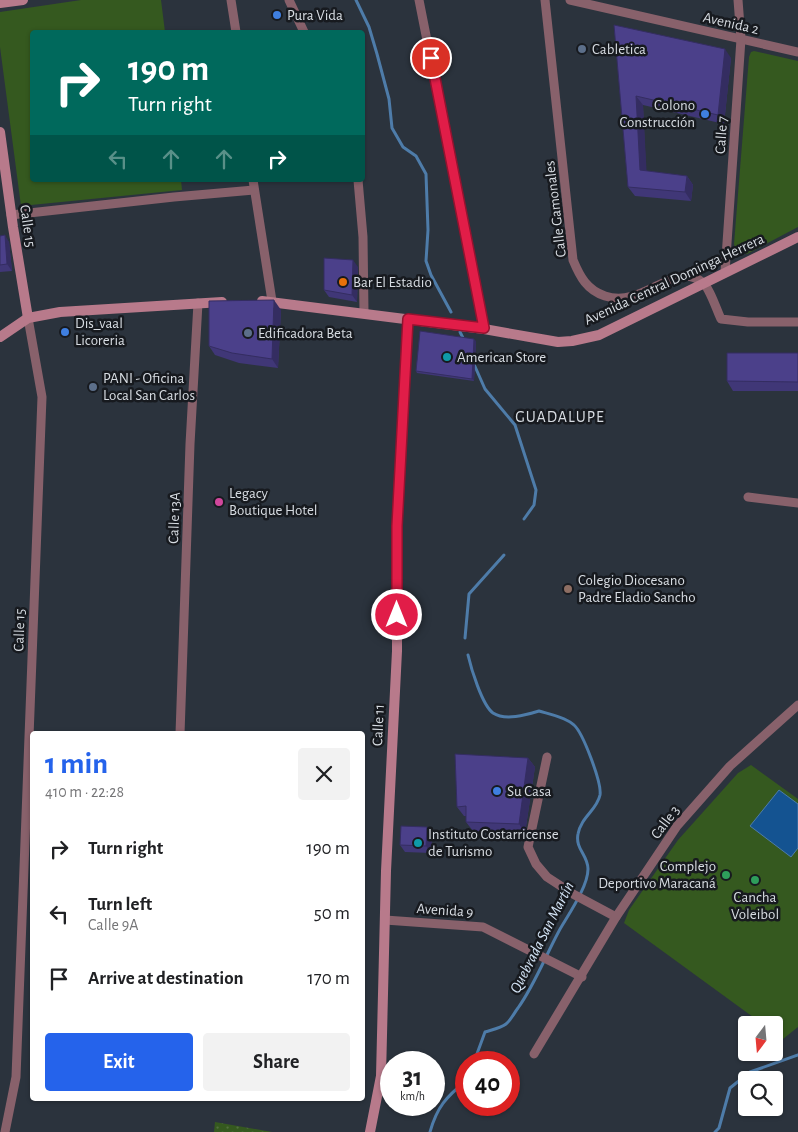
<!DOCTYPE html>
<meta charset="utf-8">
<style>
body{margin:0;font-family:"Alegreya Sans",sans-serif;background:#f2f2f2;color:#202124;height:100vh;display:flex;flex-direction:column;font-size:19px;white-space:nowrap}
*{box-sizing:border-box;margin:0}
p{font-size:16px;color:#757577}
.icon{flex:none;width:28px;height:28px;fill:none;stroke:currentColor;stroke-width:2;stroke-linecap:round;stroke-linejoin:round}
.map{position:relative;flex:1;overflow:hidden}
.details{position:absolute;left:30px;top:731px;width:335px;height:370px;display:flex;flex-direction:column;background:#fff;border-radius:5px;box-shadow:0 1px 4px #0004}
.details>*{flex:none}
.banner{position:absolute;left:30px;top:30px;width:335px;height:152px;border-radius:5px;box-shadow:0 1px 4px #0004;background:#00695c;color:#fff;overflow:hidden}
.needle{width:32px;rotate:196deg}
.controls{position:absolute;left:738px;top:1016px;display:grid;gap:10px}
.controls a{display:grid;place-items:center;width:45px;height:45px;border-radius:5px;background:#fff;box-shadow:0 1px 4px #0004;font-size:25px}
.speed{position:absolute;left:380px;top:1051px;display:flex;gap:10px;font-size:25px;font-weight:700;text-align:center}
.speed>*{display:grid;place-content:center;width:65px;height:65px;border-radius:50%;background:#fff;box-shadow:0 1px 4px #0004;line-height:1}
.speed small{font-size:12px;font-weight:400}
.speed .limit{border:8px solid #d22;background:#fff;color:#111}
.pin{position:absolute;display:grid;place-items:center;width:42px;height:42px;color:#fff;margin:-21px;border:2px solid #fff;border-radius:50%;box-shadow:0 1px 5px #0007}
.me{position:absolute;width:55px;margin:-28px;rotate:0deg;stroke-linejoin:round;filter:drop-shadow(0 0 4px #0008)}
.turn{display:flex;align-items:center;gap:18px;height:105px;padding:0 15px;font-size:22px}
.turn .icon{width:65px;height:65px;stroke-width:2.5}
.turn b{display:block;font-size:35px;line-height:42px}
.lanes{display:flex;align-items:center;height:48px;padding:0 15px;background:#0003;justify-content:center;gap:25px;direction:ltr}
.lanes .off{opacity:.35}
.round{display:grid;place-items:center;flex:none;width:52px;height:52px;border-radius:5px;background:#f2f2f2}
.headline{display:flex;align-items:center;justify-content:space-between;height:85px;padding:0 15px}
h1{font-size:30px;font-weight:700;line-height:38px;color:#2563eb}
.action{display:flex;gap:10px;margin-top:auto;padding:10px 15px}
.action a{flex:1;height:58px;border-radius:5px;background:#2563eb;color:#fff;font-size:20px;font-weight:700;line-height:58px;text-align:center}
.action a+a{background:#f2f2f2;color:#202124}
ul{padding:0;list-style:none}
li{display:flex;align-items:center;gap:15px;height:65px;padding:0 15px}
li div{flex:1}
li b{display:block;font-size:19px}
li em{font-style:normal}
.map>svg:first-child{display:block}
.green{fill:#35591f}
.park{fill:url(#park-dots)}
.water{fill:#145391;stroke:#4e7ca9}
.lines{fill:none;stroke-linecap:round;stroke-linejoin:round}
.stream{stroke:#4e7ca9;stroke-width:3}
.street{stroke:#88616b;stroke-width:9}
.secondary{stroke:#b87a8b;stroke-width:10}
.wall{fill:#403777}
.shaded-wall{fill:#342d61}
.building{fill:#4b408a;stroke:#342d61}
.route-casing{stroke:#92132f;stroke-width:12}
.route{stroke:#e11d48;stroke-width:9}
.shop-dot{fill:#3f7fe0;stroke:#171a1f;stroke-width:2}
.service-dot{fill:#5c6f8a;stroke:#171a1f;stroke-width:2}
.food-dot{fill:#e8710a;stroke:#171a1f;stroke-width:2}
.culture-dot{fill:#0f9aa8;stroke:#171a1f;stroke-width:2}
.hotel-dot{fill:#d1479c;stroke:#171a1f;stroke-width:2}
.education-dot{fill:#8d6e63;stroke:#171a1f;stroke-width:2}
.leisure-dot{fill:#2e9e5b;stroke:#171a1f;stroke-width:2}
.labels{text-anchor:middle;stroke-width:5;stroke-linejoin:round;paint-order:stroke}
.poi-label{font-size:15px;fill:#d7dce2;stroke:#171a1f;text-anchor:start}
.street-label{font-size:15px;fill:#d7dce2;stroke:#171a1f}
.neighbourhood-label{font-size:16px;letter-spacing:1px;fill:#d7dce2;stroke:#171a1f}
.water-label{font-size:16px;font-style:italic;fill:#d3e3f5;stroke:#171a1f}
</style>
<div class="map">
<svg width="798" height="1132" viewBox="0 0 798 1132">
<defs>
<pattern id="park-dots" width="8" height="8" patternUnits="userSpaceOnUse" patternTransform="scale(1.25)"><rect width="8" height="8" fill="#35591f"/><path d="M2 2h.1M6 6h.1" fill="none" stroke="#52703f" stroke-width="1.8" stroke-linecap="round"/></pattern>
</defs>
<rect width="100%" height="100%" fill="#2b333d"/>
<g class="green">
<path d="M81 0H161L165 32H32V180H181L182 190 21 206 0 47V12Z"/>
<path d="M754 51 798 61V227L747 254 736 251 734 244 749 57 751 52Z"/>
<path d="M751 765 798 799V1027L783 1039 774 1032V1025H764L624 923 629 910 678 840 738 773Z"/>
</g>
<path class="park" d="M215 1122 272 1132H214Z"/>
<path class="water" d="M779 790 798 804V848L791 857 750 826Z"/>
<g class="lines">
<g class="stream">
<path d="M356 0 369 27 377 54 389 99 392 128 403 147 416 156 426 174 428 230 426 261 431 275 451 312"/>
<path d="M460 332 464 340"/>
<path d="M473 362 485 389 515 425 536 490 534 505 524 519"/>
<path d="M465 638 469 594 504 555"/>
<path d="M468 655C471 668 482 705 493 713 505 721 526 715 539 711 549 714 566 717 574 725 583 733 602 783 600 795 597 810 581 817 578 834 575 849 588 855 588 869 588 887 568 915 559 931 545 957 535 984 518 1008 514 1013 511 1020 506 1024 501 1028 491 1030 485 1032L474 1062"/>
<path d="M430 1132C437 1107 446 1097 466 1081"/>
<path d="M715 1132 719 1128 730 1088 750 1072 798 1055"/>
</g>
<g class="street">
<path d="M231 0 236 32"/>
<path d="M289 0 304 32"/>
<path d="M419 0 484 329"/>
<path d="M545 0 573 260C580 277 587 290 605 296 643 309 674 260 702 282 709 286 717 311 721 319L748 322H798"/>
<path d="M570 0 798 52"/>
<path d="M253 180 272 301"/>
<path d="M358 180 363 237 364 312"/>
<path d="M11 215 174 197 254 190"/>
<path d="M725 272 741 39 738 0"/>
<path d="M748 497 798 503"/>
<path d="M180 734 190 444 198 303"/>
<path d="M547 757 528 847 536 864 547 877 573 894 616 917"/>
<path d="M385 920 483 927 582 977"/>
<path d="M534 1054 616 917 677 826 730 766 798 705"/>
<path d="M5 1132 16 1077 42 397 28 318"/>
</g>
<g class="secondary">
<path d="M0 3 23 0"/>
<path d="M0 132 13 227 28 318"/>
<path d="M262 301 484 329 558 342 572 341 599 335 798 237"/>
<path d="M0 337 28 318 60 312 222 302"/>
<path d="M370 1132 381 1076 386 871 397 651V526L408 319"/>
</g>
</g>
<g class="wall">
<path d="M614 25 731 58 724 124 643 105 646 171 687 176 693 185 691 201 635 196 628 187Z"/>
<path d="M0 236 9 242 12 271 0 272Z"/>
<path d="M358 267 357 302 329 297 324 290Z"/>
<path d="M281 310 278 368 239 363 215 355 209 346Z"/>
<path d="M476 341 474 381 417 373 416 371Z"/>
<path d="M798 353V391H733L727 381Z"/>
<path d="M528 758 535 767 525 833 473 831 466 822V816H464L457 807Z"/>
<path d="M427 827 432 834 431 853 405 852 400 845Z"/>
</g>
<g class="shaded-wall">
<path d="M725 49 731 58 724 124 718 115Z"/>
<path d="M636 96 643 105 647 179 640 170Z"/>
<path d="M687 176 693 185 691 201 685 192Z"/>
<path d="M5 235 9 242 12 271 7 264Z"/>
<path d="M353 260 358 267 357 302 352 295Z"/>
<path d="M274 300 281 310 278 368 272 359Z"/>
<path d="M474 339 476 341 474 381 472 379Z"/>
<path d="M528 758 535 767 525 833 519 824Z"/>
<path d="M427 827 432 834 431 853 426 846Z"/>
</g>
<g class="building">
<path d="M614 25 725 49 718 115 636 96 640 170 687 176 685 192 628 187Z"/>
<path d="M5 235 7 264 0 265V236Z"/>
<path d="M324 258 353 260 352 295 324 290Z"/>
<path d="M274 300 272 359 232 353 209 346V301Z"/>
<path d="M420 331 474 339 472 379 416 371Z"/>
<path d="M727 353H798V382L727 381Z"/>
<path d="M455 754 528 758 519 824 466 822V806L457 807Z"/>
<path d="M401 826 427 827 426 846 400 845Z"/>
</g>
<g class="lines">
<defs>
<path id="route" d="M397 615V526L408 319 484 328 431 58"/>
</defs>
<use href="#route" class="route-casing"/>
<use href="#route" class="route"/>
</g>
<g class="shop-dot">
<circle cx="277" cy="15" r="5"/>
<circle cx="705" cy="114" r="5"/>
<circle cx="65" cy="332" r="5"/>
<circle cx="497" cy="791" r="5"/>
</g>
<g class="service-dot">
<circle cx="582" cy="49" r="5"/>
<circle cx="248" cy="333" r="5"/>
<circle cx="93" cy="387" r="5"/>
</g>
<circle class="food-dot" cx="343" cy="282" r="5"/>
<g class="culture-dot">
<circle cx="447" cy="357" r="5"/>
<circle cx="418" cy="843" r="5"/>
</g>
<circle class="hotel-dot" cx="219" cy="502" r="5"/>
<circle class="education-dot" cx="568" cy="589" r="5"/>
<g class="leisure-dot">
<circle cx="726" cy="875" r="5"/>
<circle cx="755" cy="880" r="5"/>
</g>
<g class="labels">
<g class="poi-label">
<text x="287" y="20">Pura Vida</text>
<text x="592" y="54">Cabletica</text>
<text x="695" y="110" text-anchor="end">Colono<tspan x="695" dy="17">Construcción</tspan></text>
<text x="353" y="287">Bar El Estadio</text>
<text x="75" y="328">Dis_vaal<tspan x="75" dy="17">Licoreria</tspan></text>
<text x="258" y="338">Edificadora Beta</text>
<text x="457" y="362">American Store</text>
<text x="103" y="383">PANI - Oficina<tspan x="103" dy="17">Local San Carlos</tspan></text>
<text x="229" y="498">Legacy<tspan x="229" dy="17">Boutique Hotel</tspan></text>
<text x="578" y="585">Colegio Diocesano<tspan x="578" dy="17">Padre Eladio Sancho</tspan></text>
<text x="507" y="796">Su Casa</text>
<text x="428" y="839">Instituto Costarricense<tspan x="428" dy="17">de Turismo</tspan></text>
<text x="716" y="871" text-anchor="end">Complejo<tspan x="716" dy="17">Deportivo Maracaná</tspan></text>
<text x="755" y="902" text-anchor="middle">Cancha<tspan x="755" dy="17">Voleibol</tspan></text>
</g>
<g class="street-label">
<text transform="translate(731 23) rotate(13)" y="5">Avenida 2</text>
<text transform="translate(721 135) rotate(-86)" y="5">Calle 7</text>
<text transform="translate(555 209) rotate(-97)" y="5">Calle Gamonales</text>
<text transform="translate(28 226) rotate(82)" y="5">Calle 15</text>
<text transform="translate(674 279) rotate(-25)" y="5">Avenida Central Dominga Herrera</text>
<text transform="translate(174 518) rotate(-88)" y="5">Calle 13A</text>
<text transform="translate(19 630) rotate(-88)" y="5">Calle 15</text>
<text transform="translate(378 725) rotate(-87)" y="5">Calle 11</text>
<text transform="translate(665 822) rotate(-53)" y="5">Calle 3</text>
<text transform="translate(445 910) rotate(4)" y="5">Avenida 9</text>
</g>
<g class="neighbourhood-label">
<text x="560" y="422">GUADALUPE</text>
</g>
<g class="water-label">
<text transform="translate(541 937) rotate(-63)" y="6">Quebrada San Martín</text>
</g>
</g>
</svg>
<div class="controls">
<a><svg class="needle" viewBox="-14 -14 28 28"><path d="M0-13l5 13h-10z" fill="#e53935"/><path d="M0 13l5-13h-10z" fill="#757577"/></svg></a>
<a><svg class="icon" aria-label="search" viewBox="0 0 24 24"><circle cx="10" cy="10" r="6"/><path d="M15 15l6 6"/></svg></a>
</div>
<div class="speed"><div>31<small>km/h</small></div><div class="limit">40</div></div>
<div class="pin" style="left:431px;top:58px;background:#d93025"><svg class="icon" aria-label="arrive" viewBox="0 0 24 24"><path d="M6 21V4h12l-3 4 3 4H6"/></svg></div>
<svg class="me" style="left:397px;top:615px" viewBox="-20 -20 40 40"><circle r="17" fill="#e11d48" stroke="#fff" stroke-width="3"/><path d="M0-11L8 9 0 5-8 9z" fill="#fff"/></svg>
<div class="banner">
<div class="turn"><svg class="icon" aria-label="right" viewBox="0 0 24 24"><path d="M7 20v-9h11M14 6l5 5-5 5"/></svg><div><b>190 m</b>Turn right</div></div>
<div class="lanes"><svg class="icon off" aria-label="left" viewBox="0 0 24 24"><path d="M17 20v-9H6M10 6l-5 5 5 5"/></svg><svg class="icon off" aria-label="ahead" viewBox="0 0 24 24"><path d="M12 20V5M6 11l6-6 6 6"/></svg><svg class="icon off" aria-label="ahead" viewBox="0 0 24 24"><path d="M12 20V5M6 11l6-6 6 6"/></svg><svg class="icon" aria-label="right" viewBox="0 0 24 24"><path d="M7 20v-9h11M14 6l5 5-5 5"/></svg></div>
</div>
<section class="details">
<div class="headline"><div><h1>1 min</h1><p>410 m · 22:28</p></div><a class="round"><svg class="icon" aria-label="close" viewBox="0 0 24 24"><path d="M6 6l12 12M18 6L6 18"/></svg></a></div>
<ul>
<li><svg class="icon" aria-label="right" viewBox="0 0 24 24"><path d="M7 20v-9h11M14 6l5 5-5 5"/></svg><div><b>Turn right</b></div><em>190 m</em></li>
<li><svg class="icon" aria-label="left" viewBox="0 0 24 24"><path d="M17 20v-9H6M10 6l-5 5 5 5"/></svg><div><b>Turn left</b><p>Calle 9A</p></div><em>50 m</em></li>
<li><svg class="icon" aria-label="arrive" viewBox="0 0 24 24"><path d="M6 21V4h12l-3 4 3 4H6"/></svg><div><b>Arrive at destination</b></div><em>170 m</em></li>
</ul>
<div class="action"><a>Exit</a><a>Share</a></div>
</section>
</div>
